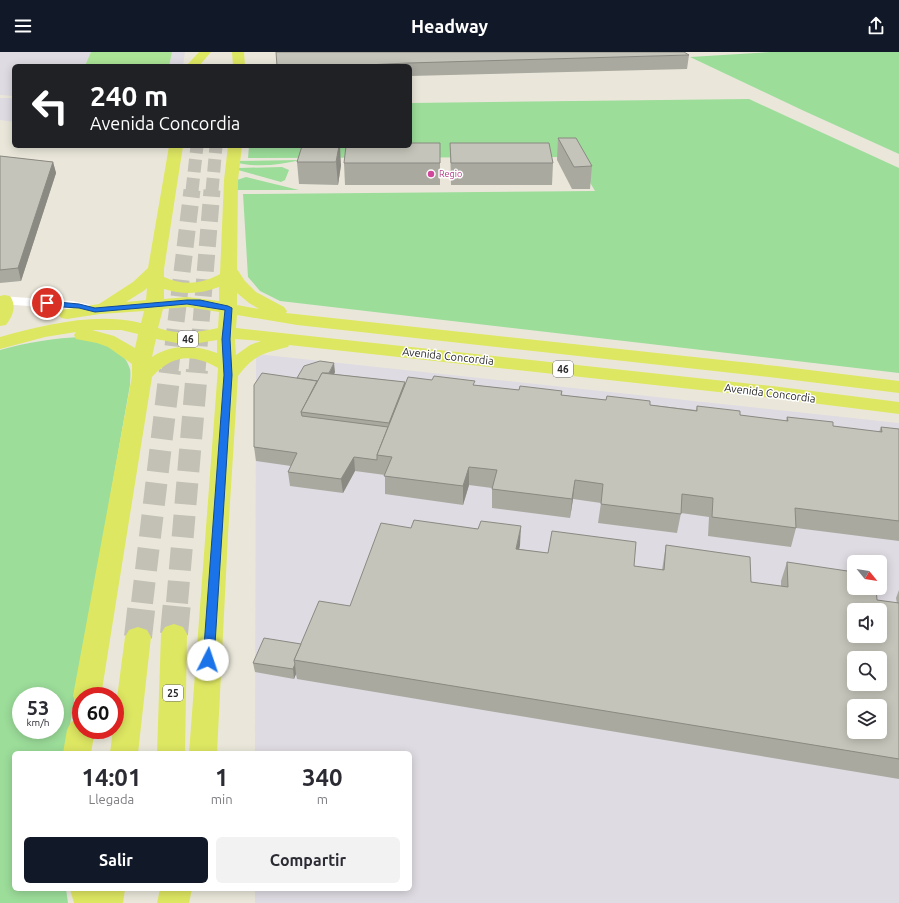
<!DOCTYPE html>
<html lang="es">
<style>
body{margin:0;font-family:Ubuntu,sans-serif;background:#f2f2f3;color:#2b2b33;height:100vh;display:flex;flex-direction:column;font-size:15px;white-space:nowrap}
*{box-sizing:border-box;margin:0}
p{font-size:13px;color:#7c7c81}
.icon{flex:none;width:22px;height:22px;fill:none;stroke:currentColor;stroke-width:2;stroke-linecap:round;stroke-linejoin:round}
.map{position:relative;flex:1;overflow:hidden}
.drawer{position:absolute;left:12px;top:699px;width:400px;height:140px;display:flex;flex-direction:column;background:#fff;border-radius:6px;box-shadow:0 2px 10px #0003}
.drawer>*{flex:none}
.hud{position:absolute;left:12px;top:12px;width:400px;height:84px;border-radius:6px;box-shadow:0 2px 10px #0003;background:#202124;color:#fff;overflow:hidden}
.needle{width:26px;rotate:120deg}
.fabs{position:absolute;left:847px;top:503px;display:grid;gap:8px}
.fabs a{display:grid;place-items:center;width:40px;height:40px;border-radius:6px;background:#fff;box-shadow:0 2px 10px #0003;font-size:20px}
.speed{position:absolute;left:12px;top:635px;display:flex;gap:8px;font-size:20px;font-weight:700;text-align:center}
.speed>*{display:grid;place-content:center;width:52px;height:52px;border-radius:50%;background:#fff;box-shadow:0 2px 10px #0003;line-height:1}
.speed small{font-size:10px;font-weight:400}
.speed .limit{border:6px solid #d22;background:#fff;color:#111}
.pin{position:absolute;display:grid;place-items:center;width:34px;height:34px;color:#fff;margin:-17px;border:2px solid #fff;border-radius:50%;box-shadow:0 1px 4px #0007}
.me{position:absolute;width:44px;margin:-22px;rotate:4deg;stroke-linejoin:round;filter:drop-shadow(0 0 3px #0008)}
.turn{display:flex;align-items:center;gap:14px;height:84px;padding:0 12px;font-size:18px}
.turn .icon{width:52px;height:52px;stroke-width:2.5}
.turn b{display:block;font-size:28px;line-height:34px}
.eta{display:flex;justify-content:space-evenly;align-items:center;height:68px;text-align:center}
.eta b{font-size:24px;font-weight:700;line-height:28px}
.primary-button{display:flex;gap:8px;margin-top:auto;padding:8px 12px}
.primary-button a{flex:1;height:46px;border-radius:6px;background:#111827;color:#fff;font-size:16px;font-weight:700;line-height:46px;text-align:center}
.primary-button a+a{background:#f2f2f3;color:#2b2b33}
header{display:flex;justify-content:space-between;align-items:center;height:52px;padding:0 12px;background:#111827;color:#fff;font-size:18px;font-weight:700}
.map>svg:first-child{display:block}
.industrial{fill:#dfdbe2;fill-rule:evenodd}
.green{fill:#9cdd9a;fill-rule:evenodd}
.pitch{fill:#ace496}
.lines{fill:none;stroke-linecap:round;stroke-linejoin:round}
.major-tunnel-far3{stroke:#c3c1b6;stroke-width:13;stroke-dasharray:13 6;stroke-linecap:butt}
.major-tunnel-far2{stroke:#c3c1b6;stroke-width:17;stroke-dasharray:17 8;stroke-linecap:butt}
.major-tunnel-far1{stroke:#c3c1b6;stroke-width:22;stroke-dasharray:22 11;stroke-linecap:butt}
.major-tunnel{stroke:#c3c1b6;stroke-width:28;stroke-dasharray:28 14;stroke-linecap:butt}
.minor{fill:#fff;fill-rule:evenodd}
.major{fill:#dee762;fill-rule:evenodd}
.wall{fill:#a9a9a0}
.shaded-wall{fill:#8a8982}
.building{fill:#c5c4ba;stroke:#8a8982;fill-rule:evenodd}
.route{fill:#1a73e8;stroke:#114b97}
.hotel-dot{fill:#d1479c;stroke:#fff;stroke-width:1.5}
.labels{text-anchor:middle;stroke-width:3;stroke-linejoin:round;paint-order:stroke}
.far-hotel-label{font-size:9px;fill:#b23c85;stroke:#fff;text-anchor:start}
.shield{fill:#fff;stroke:#686868;stroke-width:1}
.shield-label{font-size:10px;font-weight:bold;fill:#282828}
.street-label{font-size:11px;fill:#282828;stroke:#fff}
</style>
<header><svg class="icon" aria-label="menu" viewBox="0 0 24 24"><path d="M4 6h16M4 12h16M4 18h16"/></svg>Headway<svg class="icon" aria-label="share" viewBox="0 0 24 24"><path d="M12 15V3M7 8l5-5 5 5M5 13v7h14v-7"/></svg></header>
<div class="map">
<svg width="899" height="851" viewBox="0 0 899 851">
<rect width="100%" height="100%" fill="#eae7da"/>
<g class="industrial">
<path d="M0 0H185L183 14H14V44L0 43Z"/>
<path d="M0 46H14V70L0 68Z"/>
<path d="M256 302 899 371V851H255V837H410V701H255ZM854 510H880V536H854ZM854 558H880V584H854ZM854 606H880V632H854ZM854 654H880V680H854Z"/>
</g>
<g class="green">
<path d="M771 0H899V102L802 58 690 5Z"/>
<path d="M749 47 899 116V321L280 249 260 239 248 225 243 142 595 139 575 105 248 106 249 94H410V51Z"/>
<path d="M301 108C279 113 256 116 234 110V109Z"/>
<path d="M282 115 289 118 285 128 281 130 238 118 239 116Z"/>
<path d="M246 125 299 138H231L237 128Z"/>
<path d="M83 285C102 290 124 296 130 317 131 321 130 328 130 333L65 701H14V837H66L68 851H0V298C28 290 54 286 83 285ZM21 644H55V678H21Z"/>
</g>
<path class="pitch" d="M91 0H172L169 14H85Z"/>
<g class="lines">
<g class="major-tunnel-far3">
<path d="M192 139 197 94"/>
<path d="M212 139 216 94"/>
</g>
<g class="major-tunnel-far2">
<path d="M170 319 192 138"/>
<path d="M197 319 212 138"/>
</g>
<g class="major-tunnel-far1">
<path d="M142 551 170 318"/>
<path d="M177 551 197 318"/>
</g>
<g class="major-tunnel">
<path d="M174 582 177 550"/>
<path d="M138 585 142 550"/>
</g>
<path class="minor" d="M0 244 72 249 100 255 102 258 100 261 95 262 72 257 0 252Z"/>
<g class="major">
<path d="M199 0H211L199 14H186Z"/>
<path d="M232 0H244L245 14H233Z"/>
<path d="M169 94H183L164 217V225C183 234 202 232 220 222L224 128 228 94H242L238 128 237 217 245 229 256 240 284 255 287 259 286 261 777 314 899 329V341L777 326 297 273 237 263 236 276 772 334 899 350V362L772 346 289 293 288 295C263 301 254 303 238 324L228 483 217 701H189L218 316C192 301 172 303 152 325L101 644H81V653L77 652 73 644 132 324V312L108 295 97 291 76 287 74 283 76 280 45 285 0 297V285C45 273 95 260 141 271L144 259 100 262 67 267 61 266 58 262 61 258 99 252 133 230 148 216ZM219 235V249L187 245 164 247V237C183 243 201 242 219 235ZM147 236 146 248 126 250 145 238ZM237 241 249 251 259 257 237 253ZM187 255 219 260 218 276C196 281 179 283 158 276L163 257ZM92 278H121L138 282 135 296 114 284ZM156 287 187 293 217 288V301C196 293 171 292 152 305ZM235 287 261 289 250 293 236 303Z"/>
<path d="M4 243 10 244C17 254 13 264 6 273L0 274V244Z"/>
<path d="M174 572 183 575 187 582 185 701H157L161 582 165 575Z"/>
<path d="M138 575 147 578 151 585 138 701H110L113 678H115V661L125 585 129 578Z"/>
<path d="M81 666V678H95L91 701H63L67 678 71 670Z"/>
<path d="M70 837H125L123 851H74Z"/>
<path d="M160 837H192L189 851H157Z"/>
</g>
</g>
<g class="wall">
<path d="M689 3 687 17 410 24V14H277Z"/>
<path d="M558 86 592 114 590 137H572L557 108Z"/>
<path d="M440 91V133H345L344 111Z"/>
<path d="M450 91 553 111 552 133H451Z"/>
<path d="M302 94 341 113 338 133 299 132 297 110Z"/>
<path d="M0 104 53 110 56 121 21 229 0 231Z"/>
<path d="M335 320 334 322 405 330V333H475L519 338 562 339V343L696 358 697 354 740 363 786 369 787 365 833 374 879 380 881 375 899 377V489L796 476 791 495 708 484 709 465 681 461 677 481 598 471 601 451 573 447 570 466 492 456V436L469 433 463 453 385 442V423L355 419 343 441 290 434 288 420 291 414 256 409 254 395 297 326Z"/>
<path d="M520 493 519 497 662 518 666 493 751 530 781 534V529L787 510 877 548 897 551 896 546 899 538V727L297 627 296 622 294 627 255 620 253 611 301 592 350 554Z"/>
</g>
<g class="shaded-wall">
<path d="M339 94H340L341 113 338 133 336 110Z"/>
<path d="M53 110 56 121 21 229 18 216Z"/>
<path d="M334 311 335 320 326 339 325 330Z"/>
<path d="M405 330 406 348 389 375V371Z"/>
<path d="M354 405 355 419 343 441 341 427Z"/>
<path d="M469 415V433L463 453V434Z"/>
<path d="M575 428 573 447 570 466 572 447Z"/>
<path d="M521 474 520 493 515 516 516 497Z"/>
<path d="M295 612 296 622 294 627 293 617Z"/>
</g>
<g class="building">
<path d="M276 0H684L689 3 408 11 345 14H277Z"/>
<path d="M558 86H576L592 114 574 115Z"/>
<path d="M410 91H440V111H344L346 94H410Z"/>
<path d="M450 91H549L553 111H451Z"/>
<path d="M302 94H339L336 110H297Z"/>
<path d="M0 104 53 110 18 216 0 218Z"/>
<path d="M320 309 334 311 329 321H322L318 329 297 326 304 314Z"/>
<path d="M262 321 317 329 301 360 302 364 388 375 377 403V408L354 405 341 427 288 420 297 401 254 395V333Z"/>
<path d="M322 321 405 330 389 371 301 360Z"/>
<path d="M434 324 475 329 473 333 519 338 520 334 562 339 561 343 606 348 607 344 650 349V353L697 359V354L740 359V363L788 369 787 365 833 370V374L882 380 881 375 899 377V469L795 456 796 476 712 465 713 446 682 442 681 462 601 452 603 432 575 428 572 447 492 437 497 418 469 415 463 434 384 424 392 405 377 403 408 325 432 328Z"/>
<path d="M414 468 478 477 481 469 521 474 516 497 548 501 552 479 636 490 634 514 664 518 666 493 750 505 751 530 788 535 787 510 854 520V536H876L877 548 899 551V707L294 608 319 549 350 554 381 471 411 476ZM854 558H880V584H854ZM854 606H880V632H854ZM854 654H880V680H854Z"/>
<path d="M264 586 301 592 294 608 295 612 293 617 253 611Z"/>
</g>
<path class="route" d="M187 248H200L228 254 232 256 230 287 232 323 214 608 212 611 208 613 205 611 203 608 224 323 222 287 225 258 187 252 95 260 79 256 47 254 43 251 47 249 79 252 95 256Z"/>
<circle class="hotel-dot" cx="431" cy="122" r="4"/>
<g class="labels">
<g class="far-hotel-label">
<text x="439" y="125">Regio</text>
</g>
<g class="shield">
<rect x="178" y="279" width="20" height="16" rx="3"/>
<rect x="553" y="309" width="20" height="16" rx="3"/>
<rect x="163" y="633" width="20" height="16" rx="3"/>
</g>
<g class="shield-label">
<text x="188" y="291">46</text>
<text x="563" y="321">46</text>
<text x="173" y="645">25</text>
</g>
<g class="street-label">
<text transform="translate(448 304) rotate(6)" y="4">Avenida Concordia</text>
<text transform="translate(770 341) rotate(7)" y="4">Avenida Concordia</text>
</g>
</g>
</svg>
<div class="fabs">
<a><svg class="needle" viewBox="-14 -14 28 28"><path d="M0-13l5 13h-10z" fill="#e53935"/><path d="M0 13l5-13h-10z" fill="#7c7c81"/></svg></a>
<a><svg class="icon" aria-label="sound" viewBox="0 0 24 24"><path d="M4 9h4l5-4v14l-5-4H4zM17 9q2 3 0 6"/></svg></a>
<a><svg class="icon" aria-label="search" viewBox="0 0 24 24"><circle cx="10" cy="10" r="6"/><path d="M15 15l6 6"/></svg></a>
<a><svg class="icon" aria-label="layers" viewBox="0 0 24 24"><path d="M12 4l9 5-9 5-9-5zM3 14l9 5 9-5"/></svg></a>
</div>
<div class="speed"><div>53<small>km/h</small></div><div class="limit">60</div></div>
<div class="pin" style="left:47px;top:251px;background:#d93025"><svg class="icon" aria-label="arrive" viewBox="0 0 24 24"><path d="M6 21V4h12l-3 4 3 4H6"/></svg></div>
<svg class="me" style="left:208px;top:608px" viewBox="-20 -20 40 40"><circle r="19" fill="#fff"/><path d="M0-13L10 11 0 6-10 11z" fill="#1a73e8"/></svg>
<div class="hud">
<div class="turn"><svg class="icon" aria-label="left" viewBox="0 0 24 24"><path d="M17 20v-9H6M10 6l-5 5 5 5"/></svg><div><b>240 m</b>Avenida Concordia</div></div>
</div>
<section class="drawer">
<div class="eta">
<div><b>14:01</b><p>Llegada</p></div>
<div><b>1</b><p>min</p></div>
<div><b>340</b><p>m</p></div>
</div>
<div class="primary-button"><a>Salir</a><a>Compartir</a></div>
</section>
</div>
